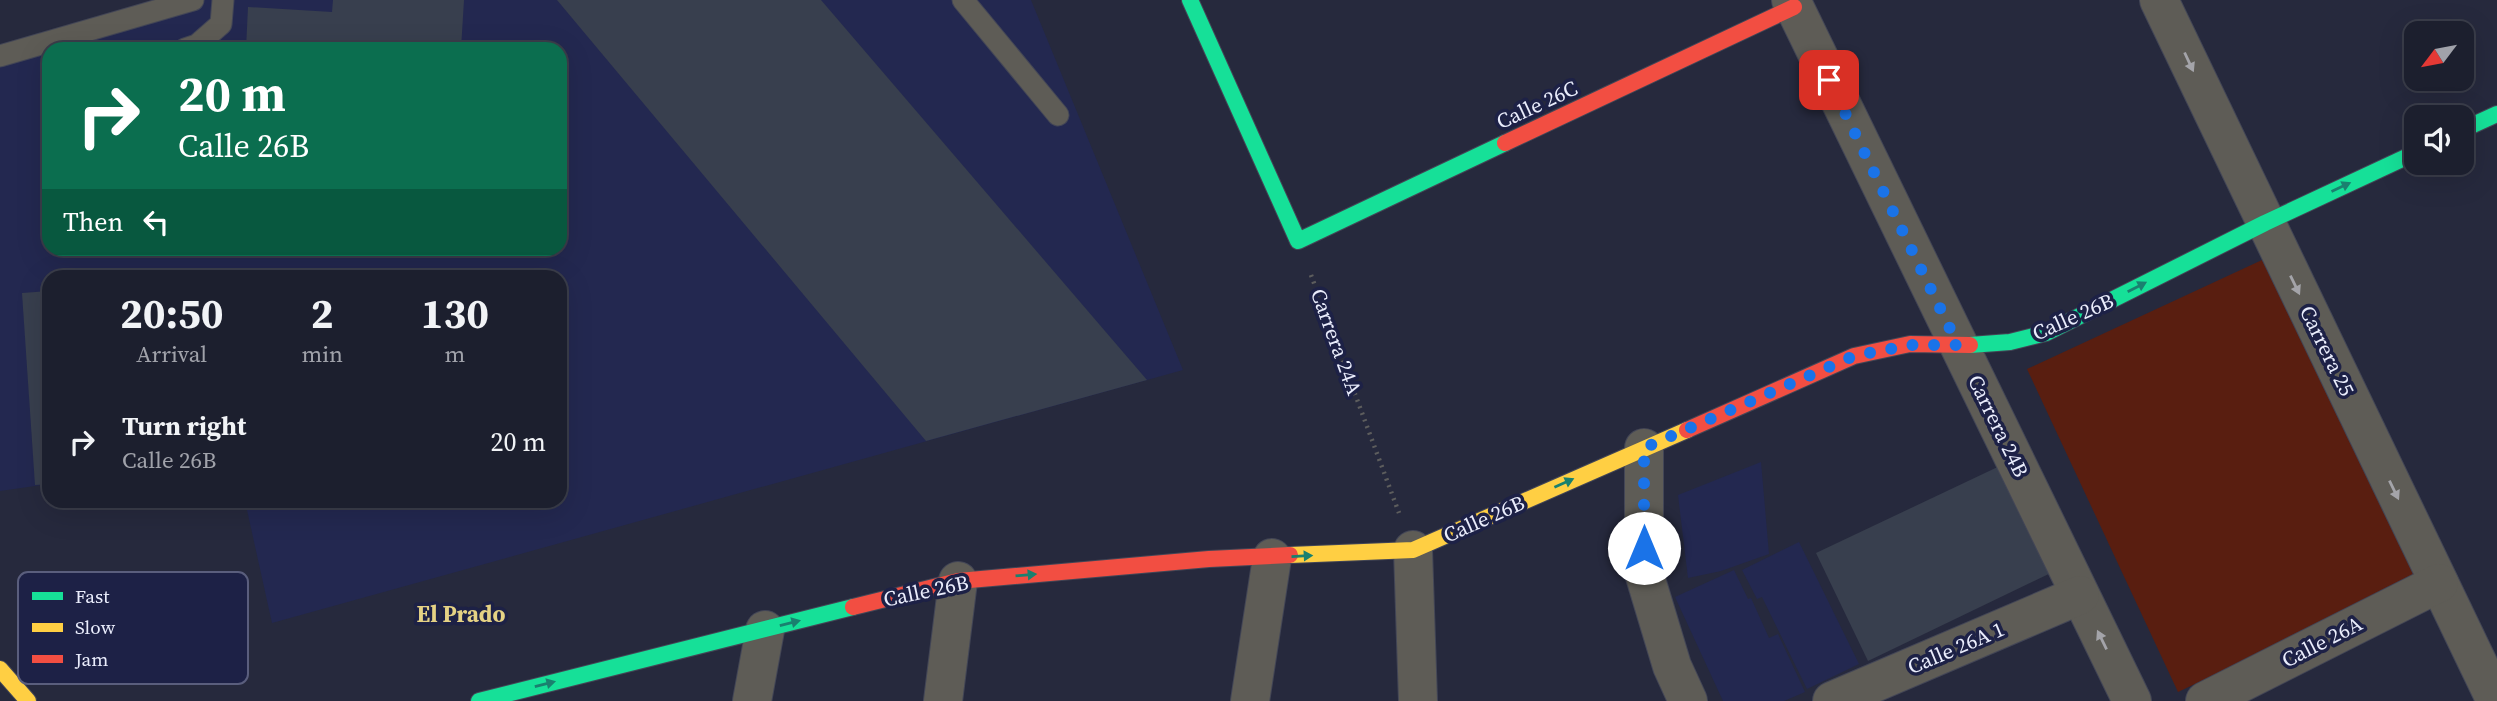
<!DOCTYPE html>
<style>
body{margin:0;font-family:"Source Serif 4",serif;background:#292c3a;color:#f1f3f6;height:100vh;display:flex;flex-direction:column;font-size:26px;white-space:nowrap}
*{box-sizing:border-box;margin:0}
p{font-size:23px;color:#a0a2aa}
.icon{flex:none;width:38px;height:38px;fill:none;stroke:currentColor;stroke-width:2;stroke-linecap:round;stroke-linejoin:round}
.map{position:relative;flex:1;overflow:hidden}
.sheet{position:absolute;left:42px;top:270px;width:525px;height:238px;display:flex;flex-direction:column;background:#1c1f2e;border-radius:21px;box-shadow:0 7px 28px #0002,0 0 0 2px #3a3d4a}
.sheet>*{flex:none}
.hud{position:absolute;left:42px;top:42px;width:525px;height:214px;border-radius:21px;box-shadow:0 7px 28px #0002,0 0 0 2px #3a3d4a;background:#0b6e4f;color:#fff;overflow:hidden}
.needle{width:46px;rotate:238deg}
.fabs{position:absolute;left:2404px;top:21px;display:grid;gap:14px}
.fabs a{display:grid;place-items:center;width:70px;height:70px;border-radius:14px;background:#1c1f2e;box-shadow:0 7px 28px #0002,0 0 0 2px #3a3d4a;font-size:35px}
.pin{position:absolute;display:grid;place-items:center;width:60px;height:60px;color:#fff;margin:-30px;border-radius:14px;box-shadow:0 4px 10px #0006}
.me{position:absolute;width:77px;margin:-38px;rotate:0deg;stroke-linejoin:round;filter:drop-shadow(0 0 5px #0008)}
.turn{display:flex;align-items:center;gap:24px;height:147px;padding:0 21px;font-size:32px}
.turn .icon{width:91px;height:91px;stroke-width:2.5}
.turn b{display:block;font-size:49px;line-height:60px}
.then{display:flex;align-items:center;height:66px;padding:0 21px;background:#0003;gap:14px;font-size:26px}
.eta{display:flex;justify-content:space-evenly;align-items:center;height:119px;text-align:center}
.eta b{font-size:42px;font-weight:700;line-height:49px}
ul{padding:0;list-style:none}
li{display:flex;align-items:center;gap:21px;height:105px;padding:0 21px}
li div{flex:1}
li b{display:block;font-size:26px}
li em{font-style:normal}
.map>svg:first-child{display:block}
.built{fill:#232850;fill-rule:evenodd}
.green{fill:#591e10}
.building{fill:#383f4e}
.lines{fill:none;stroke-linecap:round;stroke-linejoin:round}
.lane-casing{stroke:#434656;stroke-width:23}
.street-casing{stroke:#434656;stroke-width:40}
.fast-casing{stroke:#434656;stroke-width:18}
.slow-casing{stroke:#434656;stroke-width:18}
.jam-casing{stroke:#434656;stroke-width:18}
.path{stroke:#5d5d5d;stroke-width:4.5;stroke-dasharray:2 5;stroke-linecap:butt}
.lane{stroke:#5e5c56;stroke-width:21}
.street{stroke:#5e5c56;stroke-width:38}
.fast{stroke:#16e098;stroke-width:16}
.slow{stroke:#ffcf43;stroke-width:16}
.jam{stroke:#f24e42;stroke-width:16}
.oneway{fill:#a4a4a9}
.oneway2{fill:#1a806f}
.route{stroke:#1a73e8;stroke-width:12;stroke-dasharray:0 21.6}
.labels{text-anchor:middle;stroke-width:7;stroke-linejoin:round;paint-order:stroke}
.street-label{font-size:21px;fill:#eaedfc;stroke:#1d2146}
.neighbourhood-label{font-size:23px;font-weight:bold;fill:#e5d284;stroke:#1d2146}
.key{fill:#1d2146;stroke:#5a5e7d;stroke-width:2}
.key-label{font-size:19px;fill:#eaedfc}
</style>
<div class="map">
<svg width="2497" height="701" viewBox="0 0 2497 701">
<rect width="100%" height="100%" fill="#26293d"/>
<g class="built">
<path d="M193 0H1031L1183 370 272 623 245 501 560 500V276H49V484L0 491V56ZM49 49H560V248H49Z"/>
<path d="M1761 462 1769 554 1721 571 1688 578 1678 495Z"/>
<path d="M1799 542 1859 664 1807 689 1762 597 1757 599 1742 570Z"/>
<path d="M1734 570 1748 599 1751 598 1769 638 1778 634 1805 692 1784 701H1723L1675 597Z"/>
</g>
<path class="green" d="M2262 260 2421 577 2178 692 2027 369Z"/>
<g class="building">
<path d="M333 0H464L461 49H246L248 7 332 12Z"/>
<path d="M557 0H821L1147 380 926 441Z"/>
<path d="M49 291V484L35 485 22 293Z"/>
<path d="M2004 464 2055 571 1868 661 1816 553Z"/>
</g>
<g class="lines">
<defs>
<g id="lane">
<path d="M963 0 1058 115"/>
<path d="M185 49 197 45 221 24 223 0"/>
<path d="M0 56 193 0"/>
</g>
<g id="street">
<path d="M1791 0 2132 701"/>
<path d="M2159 0 2496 701"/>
<path d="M1644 448V573L1672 666 1688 701"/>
<path d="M1413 550 1418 701"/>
<path d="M752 701 765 630"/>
<path d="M943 701 958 581"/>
<path d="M1250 701 1272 558"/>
<path d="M1832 701 2080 595"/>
<path d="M2205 701 2439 583"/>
</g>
<g id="fast">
<path d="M1190 0 1298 241 1505 143"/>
<path d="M2462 130 2497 114"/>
<path d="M1970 345 2010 342 2046 333 2265 223 2417 152"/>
<path d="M479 701 853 607"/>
</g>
<g id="slow">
<path d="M1290 555 1413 550 1687 430"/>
<path d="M0 669 28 701"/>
</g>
<g id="jam">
<path d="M1505 143 1794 7"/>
<path d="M1687 430 1854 356 1910 344 1970 345"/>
<path d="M853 607 958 581 1209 559 1290 555"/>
</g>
</defs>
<use href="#lane" class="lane-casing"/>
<use href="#street" class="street-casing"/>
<use href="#fast" class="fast-casing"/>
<use href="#slow" class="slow-casing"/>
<use href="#jam" class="jam-casing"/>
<path class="path" d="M1311 275 1399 513"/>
<use href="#lane" class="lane"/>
<use href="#street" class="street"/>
<use href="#fast" class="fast"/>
<use href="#slow" class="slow"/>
<use href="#jam" class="jam"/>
</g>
<defs><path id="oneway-solid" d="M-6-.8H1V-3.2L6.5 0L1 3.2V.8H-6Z" transform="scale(1.75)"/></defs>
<g class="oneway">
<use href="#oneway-solid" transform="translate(2189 62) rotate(65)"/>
<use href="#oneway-solid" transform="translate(2295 285) rotate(64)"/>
<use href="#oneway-solid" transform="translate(2394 490) rotate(64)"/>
<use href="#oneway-solid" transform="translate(2102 640) rotate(-116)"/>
</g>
<g class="oneway2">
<use href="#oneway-solid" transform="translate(2341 187) rotate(-25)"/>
<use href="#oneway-solid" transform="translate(2137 287) rotate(-27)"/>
<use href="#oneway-solid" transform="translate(1564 483) rotate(-24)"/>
<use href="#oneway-solid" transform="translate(1302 556) rotate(-3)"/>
<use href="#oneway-solid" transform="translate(1026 575) rotate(-5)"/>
<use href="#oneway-solid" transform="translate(790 623) rotate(-14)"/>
<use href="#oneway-solid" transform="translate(545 684) rotate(-14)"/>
</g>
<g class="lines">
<path class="route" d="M1644 548V448L1854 356 1910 345H1958L1829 80"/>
</g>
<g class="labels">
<g class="street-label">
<text transform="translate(1537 105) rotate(-25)" y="7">Calle 26C</text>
<text transform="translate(2073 317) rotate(-24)" y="7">Calle 26B</text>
<text transform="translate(1336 342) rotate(70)" y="7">Carrera 24A</text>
<text transform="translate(2327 351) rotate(64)" y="7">Carrera 25</text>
<text transform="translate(1998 426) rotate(64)" y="7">Carrera 24B</text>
<text transform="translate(1484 519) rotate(-24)" y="7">Calle 26B</text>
<text transform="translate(926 591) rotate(-12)" y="7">Calle 26B</text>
<text transform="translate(2322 642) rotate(-27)" y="7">Calle 26A</text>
<text transform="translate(1956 648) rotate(-23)" y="7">Calle 26A 1</text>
</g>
<g class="neighbourhood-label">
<text x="461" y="622">El Prado</text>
</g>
</g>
<rect x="18" y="572" width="230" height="112" rx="10" class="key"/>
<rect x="32" y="592" width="31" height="8" fill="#16e098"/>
<rect x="32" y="623" width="31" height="9" fill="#ffcf43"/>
<rect x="32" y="655" width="31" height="8" fill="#f24e42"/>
<g class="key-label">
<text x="75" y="603">Fast</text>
<text x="75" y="634">Slow</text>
<text x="75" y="666">Jam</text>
</g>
</svg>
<div class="fabs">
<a><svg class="needle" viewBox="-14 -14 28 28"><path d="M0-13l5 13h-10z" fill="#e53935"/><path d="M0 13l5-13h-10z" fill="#a0a2aa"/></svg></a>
<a><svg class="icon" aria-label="sound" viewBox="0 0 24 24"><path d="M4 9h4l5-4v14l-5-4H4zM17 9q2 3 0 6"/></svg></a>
</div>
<div class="pin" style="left:1829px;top:80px;background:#d93025"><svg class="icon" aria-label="arrive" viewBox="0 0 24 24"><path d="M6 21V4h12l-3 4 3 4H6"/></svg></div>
<svg class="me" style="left:1644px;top:548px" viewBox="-20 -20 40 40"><circle r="19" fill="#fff"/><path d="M0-13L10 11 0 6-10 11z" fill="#1a73e8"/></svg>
<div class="hud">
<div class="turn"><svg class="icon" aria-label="right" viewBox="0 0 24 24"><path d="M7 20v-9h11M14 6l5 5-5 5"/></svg><div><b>20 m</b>Calle 26B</div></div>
<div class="then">Then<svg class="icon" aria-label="left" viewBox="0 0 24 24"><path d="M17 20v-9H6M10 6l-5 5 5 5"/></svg></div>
</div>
<section class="sheet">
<div class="eta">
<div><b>20:50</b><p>Arrival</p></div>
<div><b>2</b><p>min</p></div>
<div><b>130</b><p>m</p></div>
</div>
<ul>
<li><svg class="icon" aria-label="right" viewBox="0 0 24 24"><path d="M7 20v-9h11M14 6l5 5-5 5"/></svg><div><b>Turn right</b><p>Calle 26B</p></div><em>20 m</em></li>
</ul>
</section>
</div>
